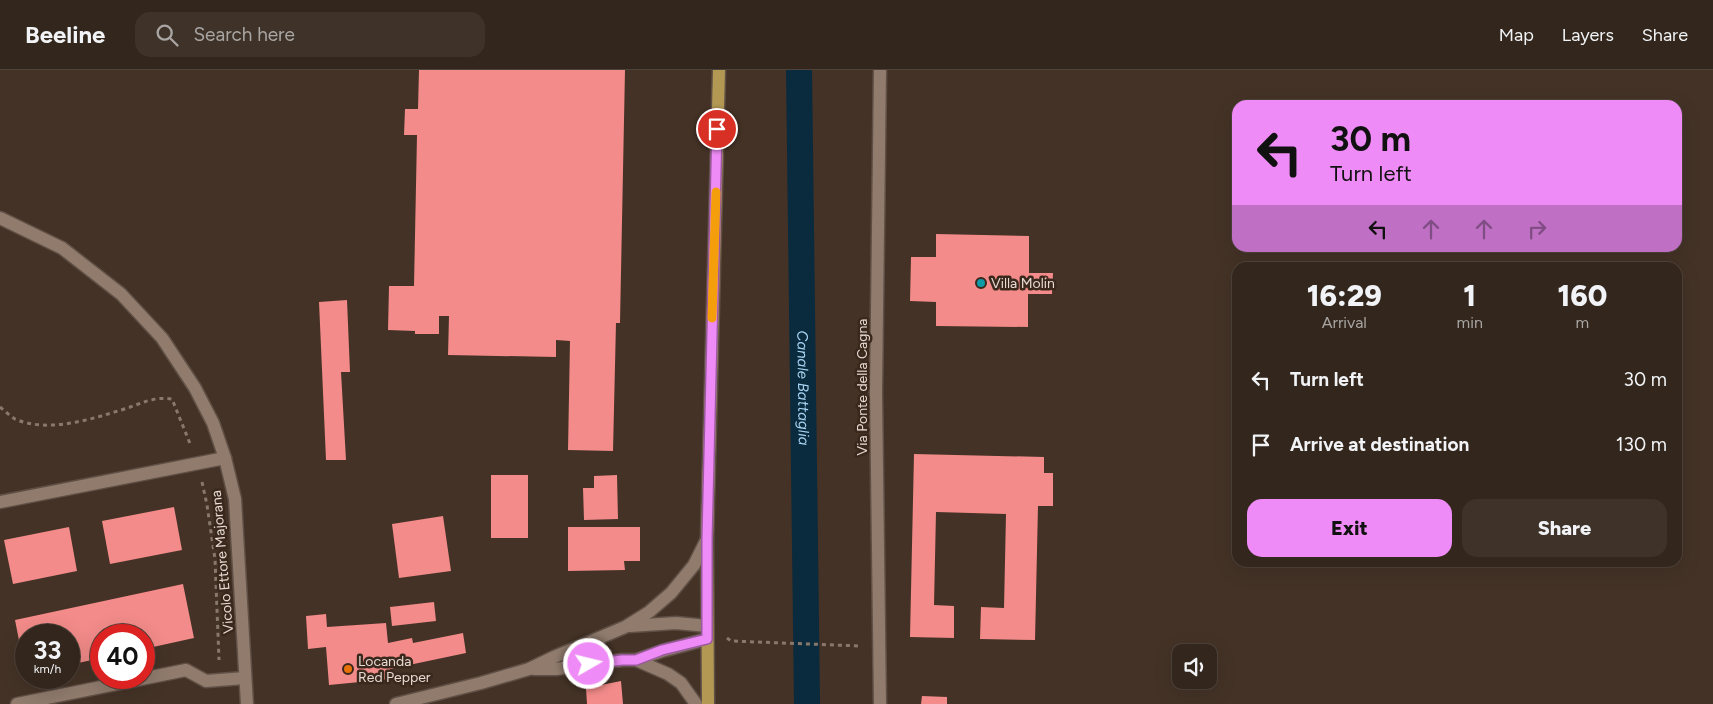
<!DOCTYPE html>
<style>
body{margin:0;font-family:Figtree,sans-serif;background:#3e3229;color:#f1f3f6;height:100vh;display:flex;flex-direction:column;font-size:19px;white-space:nowrap}
*{box-sizing:border-box;margin:0}
p{font-size:16px;color:#a9a5a3}
.icon{flex:none;width:28px;height:28px;fill:none;stroke:currentColor;stroke-width:2;stroke-linecap:round;stroke-linejoin:round}
.map{position:relative;flex:1;overflow:hidden}
.side{position:absolute;left:1232px;top:192px;width:450px;height:305px;display:flex;flex-direction:column;background:#33261c;border-radius:15px;box-shadow:0 5px 20px #0002,0 0 0 1px #4e433b}
.side>*{flex:none}
.hud{position:absolute;left:1232px;top:30px;width:450px;height:152px;border-radius:15px;box-shadow:0 5px 20px #0002,0 0 0 1px #4e433b;background:#ef8bf6;color:#111;overflow:hidden}
.tools{position:absolute;left:1172px;top:574px;display:grid;gap:10px}
.tools a{display:grid;place-items:center;width:45px;height:45px;border-radius:10px;background:#33261c;box-shadow:0 5px 20px #0002,0 0 0 1px #4e433b;font-size:25px}
.speed{position:absolute;left:15px;top:554px;display:flex;gap:10px;font-size:25px;font-weight:700;text-align:center}
.speed>*{display:grid;place-content:center;width:65px;height:65px;border-radius:50%;background:#33261c;box-shadow:0 5px 20px #0002,0 0 0 1px #4e433b;line-height:1}
.speed small{font-size:12px;font-weight:400}
.speed .limit{border:8px solid #d22;background:#fff;color:#111}
.pin{position:absolute;display:grid;place-items:center;width:42px;height:42px;color:#fff;margin:-21px;border:2px solid #fff;border-radius:50%;box-shadow:0 1px 5px #0007}
.me{position:absolute;width:55px;margin:-28px;rotate:82deg;stroke-linejoin:round;filter:drop-shadow(0 0 4px #0008)}
.turn{display:flex;align-items:center;gap:18px;height:105px;padding:0 15px;font-size:22px}
.turn .icon{width:65px;height:65px;stroke-width:2.5}
.turn b{display:block;font-size:35px;line-height:42px}
.lanes{display:flex;align-items:center;height:48px;padding:0 15px;background:#0003;justify-content:center;gap:25px;direction:ltr}
.lanes .off{opacity:.35}
.eta{display:flex;justify-content:space-evenly;align-items:center;height:85px;text-align:center}
.eta b{font-size:30px;font-weight:800;line-height:35px}
.primary-button{display:flex;gap:10px;margin-top:auto;padding:10px 15px}
.primary-button a{flex:1;height:58px;border-radius:15px;background:#ef8bf6;color:#111;font-size:20px;font-weight:800;line-height:58px;text-align:center}
.primary-button a+a{background:#3e3229;color:#f1f3f6}
ul{padding:0;list-style:none}
li{display:flex;align-items:center;gap:15px;height:65px;padding:0 15px}
li div{flex:1}
li b{display:block;font-size:19px}
li em{font-style:normal}
header{display:flex;align-items:center;gap:30px;box-sizing:border-box;height:70px;padding:0 25px;background:#33261c;border-bottom:1px solid #4e433b}
header strong{font-size:24px}
nav{display:flex;gap:28px;margin-inline-start:auto;font-size:18px}
.search{width:350px;height:45px;background:#3e3229;display:flex;align-items:center;gap:12px;box-sizing:border-box;padding:0 18px;border-radius:15px;color:#a9a5a3;font-size:19px}
.map>svg:first-child{display:block}
.lines{fill:none;stroke-linecap:round;stroke-linejoin:round}
.canal{stroke:#0a2a3d;stroke-width:26}
.building{fill:#f28b89}
.minor-casing{stroke:#5f4f45;stroke-width:15}
.tertiary-casing{stroke:#5f4f45;stroke-width:15}
.primary-casing{stroke:#5f4f45;stroke-width:15}
.path{stroke:#88786e;stroke-width:3;stroke-dasharray:4 4;stroke-linecap:butt}
.minor{stroke:#907b6d;stroke-width:12}
.tertiary{stroke:#907b6d;stroke-width:12}
.primary{stroke:#b29853;stroke-width:12}
.route-casing{stroke:#9b5aa0;stroke-width:12}
.route{stroke:#ef8bf6;stroke-width:9}
.slow{stroke:#f59e0b;stroke-width:9}
.culture-dot{fill:#0f9aa8;stroke:#3a281c;stroke-width:2}
.food-dot{fill:#e8710a;stroke:#3a281c;stroke-width:2}
.labels{text-anchor:middle;stroke-width:5;stroke-linejoin:round;paint-order:stroke}
.poi-label{font-size:14px;fill:#e7dbd4;stroke:#3a281c;text-anchor:start}
.street-label{font-size:14px;fill:#e7dbd4;stroke:#3a281c}
.water-label{font-size:15px;font-style:italic;fill:#a8d5f3;stroke:#3a281c}
</style>
<header>
<strong>Beeline</strong>
<div class="search"><svg class="icon" aria-label="search" viewBox="0 0 24 24"><circle cx="10" cy="10" r="6"/><path d="M15 15l6 6"/></svg>Search here</div>
<nav><a>Map</a><a>Layers</a><a>Share</a></nav>
</header>
<div class="map">
<svg width="1713" height="634" viewBox="0 0 1713 634">
<rect width="100%" height="100%" fill="#443226"/>
<g class="lines">
<path class="canal" id="s1" d="M799 0 807 634"/>
</g>
<g class="building">
<path d="M419 0H625L620 253H616L613 381 568 380 570 271 556 270V287L448 285 449 246H439V264H415V261L388 260 389 216H414L417 65H404L405 39H418Z"/>
<path d="M936 164 1029 166V203H1053L1052 224H1028V257L936 256V232L910 231 911 187H936Z"/>
<path d="M347 230 350 302H341L346 390H326L319 232Z"/>
<path d="M914 384 1044 387V403H1053V436H1038L1035 570 980 569 981 537 1004 538 1006 444 936 442 934 535 954 536V568L910 567Z"/>
<rect x="491" y="405" width="37" height="63"/>
<path d="M617 405 618 449 584 450 583 418H594V406Z"/>
<path d="M174 437 182 480 110 494 102 451Z"/>
<path d="M443 446 451 501 399 508 392 454Z"/>
<path d="M69 457 77 501 13 514 4 470Z"/>
<path d="M568 457H640V491H624L625 500 568 501Z"/>
<path d="M183 514 194 568 144 579V565H101V588L69 595V565H26L25 601 15 550Z"/>
<path d="M434 532 436 551 392 556 390 537Z"/>
<path d="M326 544 327 557 386 553 388 573 412 568 413 573 463 563 466 583 390 599 391 609 329 615 326 577 308 579 306 546Z"/>
<path d="M621 611 623 634H587L586 618Z"/>
<path d="M922 626 947 627V634H921Z"/>
</g>
<g class="lines">
<defs>
<g id="minor">
<path d="M0 148 62 178 121 224 162 268 195 318 213 353 225 388 235 429 247 634"/>
<path d="M0 432 225 388"/>
<path d="M17 634 186 600 206 611 245 608"/>
<path d="M880 634 876 322 880 0"/>
</g>
<g id="tertiary">
<path d="M630 556 676 553 707 556"/>
<path d="M636 590 668 604 681 613 696 634"/>
<path d="M534 599H556L622 590H636L662 581 707 569"/>
<path d="M396 634 481 613 529 599 554 587 625 557 649 542 671 523 694 495 707 469"/>
</g>
<path id="primary" d="M708 634 707 469 719 0"/>
</defs>
<use href="#minor" class="minor-casing"/>
<use href="#tertiary" class="tertiary-casing"/>
<use href="#primary" class="primary-casing"/>
<g class="path">
<path d="M0 337C5 341 10 346 15 349 47 363 89 350 121 340 139 335 152 326 172 329L191 376"/>
<path d="M202 412 207 435 215 489 219 590"/>
<path d="M727 568 731 571 860 576"/>
</g>
<use href="#minor" class="minor"/>
<use href="#tertiary" class="tertiary"/>
<use href="#primary" class="primary"/>
</g>
<g class="lines">
<defs>
<path id="route" d="M589 594 622 590H636L662 580 707 569V469L717 59"/>
</defs>
<use href="#route" class="route-casing"/>
<use href="#route" class="route"/>
<path class="slow" d="M712 248 716 122"/>
</g>
<circle class="culture-dot" cx="981" cy="213" r="5"/>
<circle class="food-dot" cx="348" cy="599" r="5"/>
<g class="labels">
<g class="poi-label">
<text x="991" y="218">Villa Molin</text>
<text x="358" y="596">Locanda<tspan x="358" dy="16">Red Pepper</tspan></text>
</g>
<g class="street-label">
<text transform="translate(862 317) rotate(-90)" y="5">Via Ponte della Cagna</text>
<text transform="translate(222 492) rotate(-95)" y="5">Vicolo Ettore Majorana</text>
</g>
<g class="water-label">
<text dy="5" stroke="none"><textPath href="#s1" startOffset="318">Canale Battaglia</textPath></text>
</g>
</g>
</svg>
<div class="tools">
<a><svg class="icon" aria-label="sound" viewBox="0 0 24 24"><path d="M4 9h4l5-4v14l-5-4H4zM17 9q2 3 0 6"/></svg></a>
</div>
<div class="speed"><div>33<small>km/h</small></div><div class="limit">40</div></div>
<div class="pin" style="left:717px;top:59px;background:#d93025"><svg class="icon" aria-label="arrive" viewBox="0 0 24 24"><path d="M6 21V4h12l-3 4 3 4H6"/></svg></div>
<svg class="me" style="left:589px;top:594px" viewBox="-20 -20 40 40"><circle r="17" fill="#ef8bf6" stroke="#fff" stroke-width="3"/><path d="M0-11L8 9 0 5-8 9z" fill="#fff"/></svg>
<div class="hud">
<div class="turn"><svg class="icon" aria-label="left" viewBox="0 0 24 24"><path d="M17 20v-9H6M10 6l-5 5 5 5"/></svg><div><b>30 m</b>Turn left</div></div>
<div class="lanes"><svg class="icon" aria-label="left" viewBox="0 0 24 24"><path d="M17 20v-9H6M10 6l-5 5 5 5"/></svg><svg class="icon off" aria-label="ahead" viewBox="0 0 24 24"><path d="M12 20V5M6 11l6-6 6 6"/></svg><svg class="icon off" aria-label="ahead" viewBox="0 0 24 24"><path d="M12 20V5M6 11l6-6 6 6"/></svg><svg class="icon off" aria-label="right" viewBox="0 0 24 24"><path d="M7 20v-9h11M14 6l5 5-5 5"/></svg></div>
</div>
<section class="side">
<div class="eta">
<div><b>16:29</b><p>Arrival</p></div>
<div><b>1</b><p>min</p></div>
<div><b>160</b><p>m</p></div>
</div>
<ul>
<li><svg class="icon" aria-label="left" viewBox="0 0 24 24"><path d="M17 20v-9H6M10 6l-5 5 5 5"/></svg><div><b>Turn left</b></div><em>30 m</em></li>
<li><svg class="icon" aria-label="arrive" viewBox="0 0 24 24"><path d="M6 21V4h12l-3 4 3 4H6"/></svg><div><b>Arrive at destination</b></div><em>130 m</em></li>
</ul>
<div class="primary-button"><a>Exit</a><a>Share</a></div>
</section>
</div>
